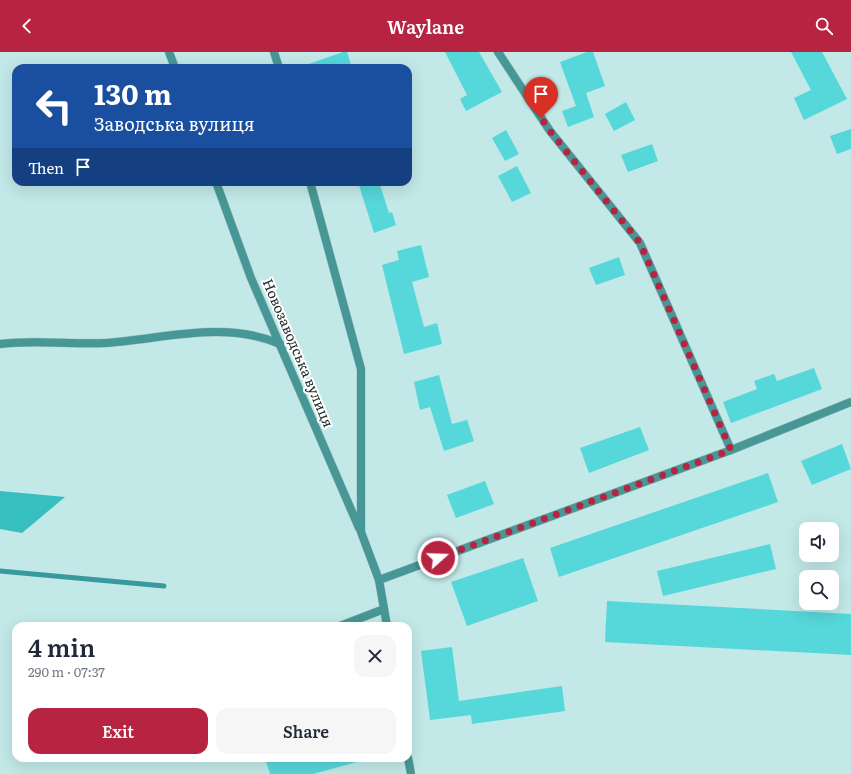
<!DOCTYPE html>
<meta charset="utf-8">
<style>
body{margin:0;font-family:Literata,serif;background:#f6f6f7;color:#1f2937;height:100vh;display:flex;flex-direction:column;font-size:15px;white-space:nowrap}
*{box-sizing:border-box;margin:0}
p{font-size:13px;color:#747a83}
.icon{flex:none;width:22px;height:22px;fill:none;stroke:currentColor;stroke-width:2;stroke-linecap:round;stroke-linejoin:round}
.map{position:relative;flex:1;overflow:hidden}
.sheet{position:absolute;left:12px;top:570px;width:400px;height:140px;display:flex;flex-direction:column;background:#fff;border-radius:12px;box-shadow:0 4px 16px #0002}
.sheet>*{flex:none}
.banner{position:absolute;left:12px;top:12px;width:400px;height:122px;border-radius:12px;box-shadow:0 4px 16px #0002;background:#1a4fa0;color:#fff;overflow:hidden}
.tools{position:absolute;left:799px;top:470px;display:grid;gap:8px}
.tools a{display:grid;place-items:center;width:40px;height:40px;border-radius:8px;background:#fff;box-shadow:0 4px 16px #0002;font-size:20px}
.pin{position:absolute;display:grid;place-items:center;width:34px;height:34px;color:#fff;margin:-41px -17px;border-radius:50% 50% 50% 0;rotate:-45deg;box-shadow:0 0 4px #0007}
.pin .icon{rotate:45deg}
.me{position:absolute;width:44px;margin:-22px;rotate:70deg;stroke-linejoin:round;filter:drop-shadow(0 0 3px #0008)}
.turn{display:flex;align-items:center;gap:14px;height:84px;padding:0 16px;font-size:18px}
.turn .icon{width:52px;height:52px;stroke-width:2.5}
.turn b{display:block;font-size:28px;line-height:34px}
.then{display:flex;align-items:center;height:38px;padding:0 16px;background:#0003;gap:8px;font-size:15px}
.round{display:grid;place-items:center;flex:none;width:42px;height:42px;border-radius:12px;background:#f6f6f7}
.headline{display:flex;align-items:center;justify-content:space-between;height:68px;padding:0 16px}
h1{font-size:24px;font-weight:600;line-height:30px}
.primary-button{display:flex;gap:8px;margin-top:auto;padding:8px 16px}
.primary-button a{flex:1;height:46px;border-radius:12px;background:#b62441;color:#fff;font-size:16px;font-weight:600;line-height:46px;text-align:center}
.primary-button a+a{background:#f6f6f7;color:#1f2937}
header{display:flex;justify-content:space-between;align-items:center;height:52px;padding:0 16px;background:#b62441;color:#fff;font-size:18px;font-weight:600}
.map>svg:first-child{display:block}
.forest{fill:#37bfc0}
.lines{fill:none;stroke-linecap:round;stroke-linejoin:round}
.stream{stroke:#389a9c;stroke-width:5}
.building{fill:#56d7d9}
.lane-casing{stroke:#a2c3c3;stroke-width:9}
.street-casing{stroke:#a2c3c3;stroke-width:9}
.lane{stroke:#479797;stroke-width:8}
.street{stroke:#479797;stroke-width:8}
.route{stroke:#b62441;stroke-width:7;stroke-dasharray:0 12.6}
.labels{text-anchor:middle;stroke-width:4;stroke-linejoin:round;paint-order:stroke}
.street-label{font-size:14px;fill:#202e2e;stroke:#fff}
</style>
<header><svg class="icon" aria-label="back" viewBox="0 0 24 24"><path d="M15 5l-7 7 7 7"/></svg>Waylane<svg class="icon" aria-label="search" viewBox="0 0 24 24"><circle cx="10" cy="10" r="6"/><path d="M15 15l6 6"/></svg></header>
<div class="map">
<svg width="851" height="722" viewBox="0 0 851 722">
<rect width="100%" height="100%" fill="#c2e8e8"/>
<path class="forest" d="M0 439 65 445 22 481 0 477Z"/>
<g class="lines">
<path class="stream" d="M0 519 164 534"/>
</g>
<g class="building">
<path d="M343 0H347L352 16H303V14Z"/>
<path d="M445 0H479L502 40 466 59 460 47 467 43Z"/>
<path d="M587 0H593L605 34 586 41 594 65 568 75 562 59 576 54 560 10Z"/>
<path d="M791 0H822L847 47 804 68 794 46 811 38Z"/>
<path d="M626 50 635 68 614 79 605 62Z"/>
<path d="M851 77V97L837 102 830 84Z"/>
<path d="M506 78 519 102 505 109 492 86Z"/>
<path d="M652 92 658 109 628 120 621 103Z"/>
<path d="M517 114 531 141 512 150 498 124Z"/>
<path d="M358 130H379L389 161 392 160 396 173 374 181Z"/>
<path d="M421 193 429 225 412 230 424 275 437 271 442 292 404 302 382 213 399 208 397 199Z"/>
<path d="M619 205 625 223 596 233 589 216Z"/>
<path d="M814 316 822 337 731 371 723 350 757 337 754 329 774 322 777 329Z"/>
<path d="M439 323 452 372 467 368 474 389 444 399 430 355 420 358 414 330Z"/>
<path d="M640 375 649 398 589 421 580 396Z"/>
<path d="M842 392 851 417 812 433 801 409Z"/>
<path d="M768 421 778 450 559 525 550 496Z"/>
<path d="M485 429 494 452 456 466 447 443Z"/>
<path d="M770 492 776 517 663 544 657 519Z"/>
<path d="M523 506 538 549 467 574 451 530Z"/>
<path d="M607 549 851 562V603L605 590Z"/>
<path d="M452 595 459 649 562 634 565 659 472 672 471 663 430 668 421 599Z"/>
<path d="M265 706H357V710L313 722H270Z"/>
</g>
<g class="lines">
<defs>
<g id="lane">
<path d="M0 292C35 287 71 293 106 291 163 287 225 268 280 292"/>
<path d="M340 574 384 557"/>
</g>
<g id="street">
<path d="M169 0 175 16"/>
<path d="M274 0 279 16"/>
<path d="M498 0 550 79 640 191 731 398"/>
<path d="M216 130 251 226 359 476"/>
<path d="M310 130 361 317V480L379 528 387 574"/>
<path d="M379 528 731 398 851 350"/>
<path d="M408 706 411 722"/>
</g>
</defs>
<use href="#lane" class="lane-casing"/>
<use href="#street" class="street-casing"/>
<use href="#lane" class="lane"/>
<use href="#street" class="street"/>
</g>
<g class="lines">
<path class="route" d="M438 506 731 398 640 191 550 79 541 66"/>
</g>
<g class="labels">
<g class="street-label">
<text transform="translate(298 301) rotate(67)" y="5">Новозаводська вулиця</text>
</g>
</g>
</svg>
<div class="tools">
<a><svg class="icon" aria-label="sound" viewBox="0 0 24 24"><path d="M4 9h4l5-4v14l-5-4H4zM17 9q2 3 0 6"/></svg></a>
<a><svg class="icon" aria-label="search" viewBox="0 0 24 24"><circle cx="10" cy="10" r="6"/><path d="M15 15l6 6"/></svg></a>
</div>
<div class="pin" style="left:541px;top:66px;background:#d93025"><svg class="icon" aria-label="arrive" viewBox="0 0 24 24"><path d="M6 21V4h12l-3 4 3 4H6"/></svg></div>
<svg class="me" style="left:438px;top:506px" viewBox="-20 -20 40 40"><circle r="17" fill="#b62441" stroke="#fff" stroke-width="3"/><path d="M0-11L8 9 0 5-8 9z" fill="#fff"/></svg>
<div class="banner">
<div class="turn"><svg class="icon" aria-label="left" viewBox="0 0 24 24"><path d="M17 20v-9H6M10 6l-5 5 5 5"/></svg><div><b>130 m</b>Заводська вулиця</div></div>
<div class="then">Then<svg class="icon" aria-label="arrive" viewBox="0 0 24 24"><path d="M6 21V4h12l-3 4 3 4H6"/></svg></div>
</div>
<section class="sheet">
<div class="headline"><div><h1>4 min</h1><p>290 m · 07:37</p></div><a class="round"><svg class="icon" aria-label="close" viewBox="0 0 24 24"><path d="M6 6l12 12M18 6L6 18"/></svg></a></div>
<div class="primary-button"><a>Exit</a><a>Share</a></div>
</section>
</div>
